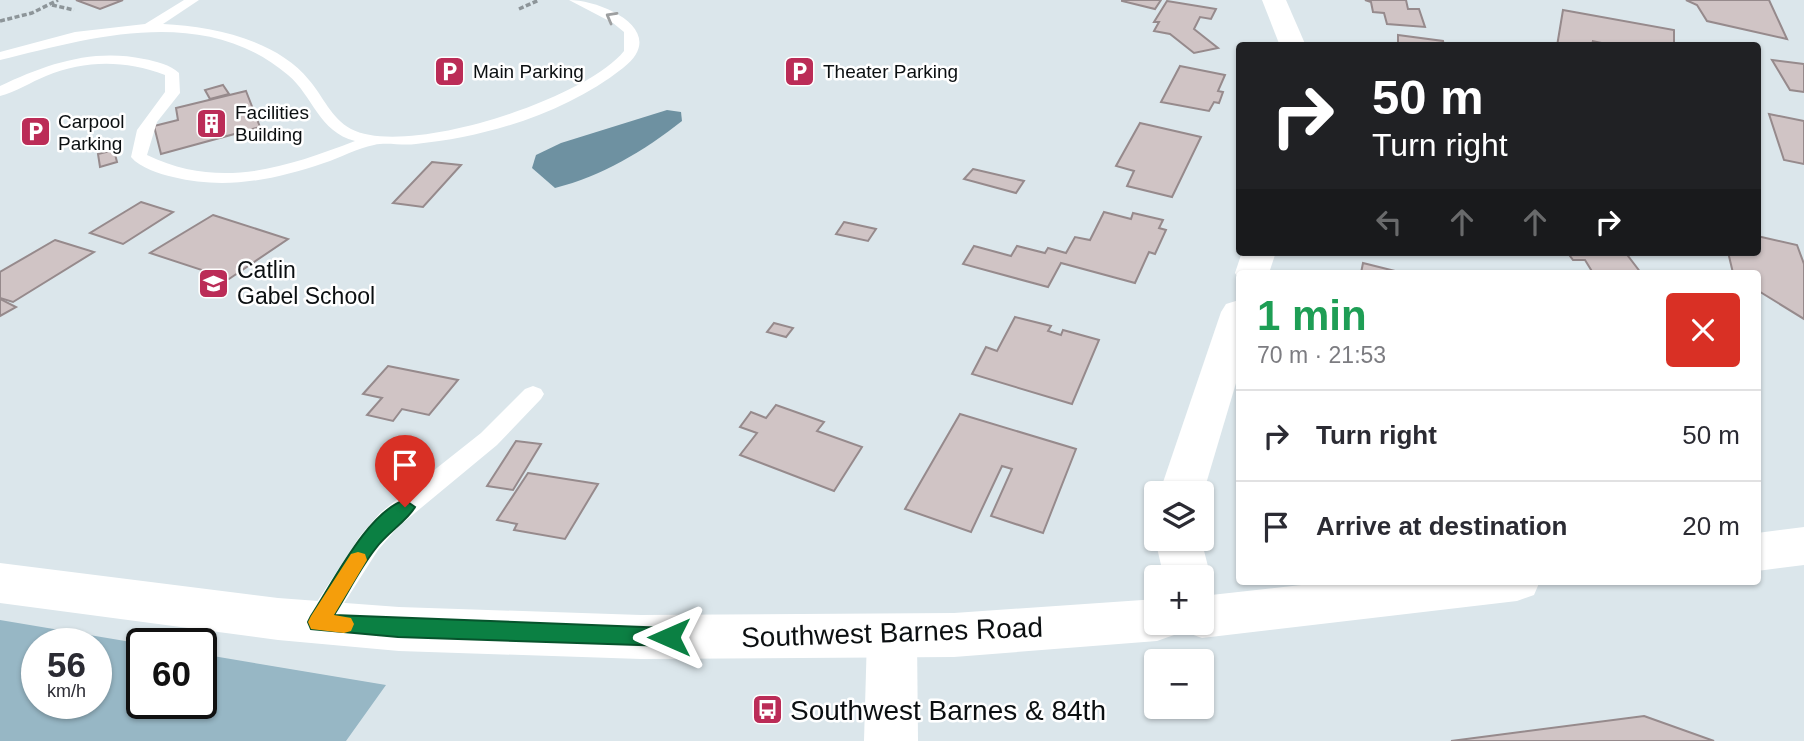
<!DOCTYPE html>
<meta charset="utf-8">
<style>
body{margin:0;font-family:Helvetica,sans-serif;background:#f7f7f7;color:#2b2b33;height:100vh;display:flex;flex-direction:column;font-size:26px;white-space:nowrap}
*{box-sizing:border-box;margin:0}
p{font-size:23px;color:#7c7c81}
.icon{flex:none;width:38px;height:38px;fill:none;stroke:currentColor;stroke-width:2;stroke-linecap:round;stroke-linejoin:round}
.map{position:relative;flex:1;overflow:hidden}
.sheet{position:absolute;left:1236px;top:270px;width:525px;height:315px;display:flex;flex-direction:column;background:#fff;border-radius:7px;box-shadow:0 2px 5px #0004}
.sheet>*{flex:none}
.top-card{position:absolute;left:1236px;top:42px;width:525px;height:214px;border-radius:7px;box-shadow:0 2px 5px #0004;background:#202124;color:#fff;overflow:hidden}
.buttons{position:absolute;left:1144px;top:481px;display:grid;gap:14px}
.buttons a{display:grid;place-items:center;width:70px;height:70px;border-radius:7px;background:#fff;box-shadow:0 2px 5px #0004;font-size:35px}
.speed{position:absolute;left:21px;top:628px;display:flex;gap:14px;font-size:35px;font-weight:700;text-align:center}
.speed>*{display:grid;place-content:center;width:91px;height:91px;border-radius:50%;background:#fff;box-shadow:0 2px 5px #0004;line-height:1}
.speed small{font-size:18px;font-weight:400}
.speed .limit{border:4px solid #111;border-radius:10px;background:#fff;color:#111}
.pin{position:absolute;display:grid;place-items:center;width:60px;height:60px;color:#fff;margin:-72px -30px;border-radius:50% 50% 50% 0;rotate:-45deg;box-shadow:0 0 7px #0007}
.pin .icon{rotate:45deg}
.me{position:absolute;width:77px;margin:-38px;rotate:270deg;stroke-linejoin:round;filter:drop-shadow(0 0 5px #0008)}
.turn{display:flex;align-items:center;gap:24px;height:147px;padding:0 21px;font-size:32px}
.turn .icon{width:91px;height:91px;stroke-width:2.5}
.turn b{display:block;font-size:49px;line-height:60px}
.lanes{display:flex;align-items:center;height:66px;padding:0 21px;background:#0003;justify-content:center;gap:35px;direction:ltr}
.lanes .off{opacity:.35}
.round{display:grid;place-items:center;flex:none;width:74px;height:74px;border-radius:7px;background:#f7f7f7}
.overview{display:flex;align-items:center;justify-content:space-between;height:119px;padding:0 21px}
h1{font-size:42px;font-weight:700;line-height:52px;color:#1e9e55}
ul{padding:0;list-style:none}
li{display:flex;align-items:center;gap:21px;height:91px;padding:0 21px;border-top:2px solid #e1e1e2}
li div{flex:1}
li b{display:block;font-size:26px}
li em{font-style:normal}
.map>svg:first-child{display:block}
.green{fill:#97b7c5;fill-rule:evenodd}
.water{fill:#6e91a1}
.building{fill:#d0c4c5;stroke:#968a8c;stroke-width:2}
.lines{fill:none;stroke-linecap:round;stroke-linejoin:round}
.path{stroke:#8d9599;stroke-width:3.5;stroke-dasharray:5 2.5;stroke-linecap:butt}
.service{fill:#fff;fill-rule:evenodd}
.minor{fill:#fff;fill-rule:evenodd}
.primary{fill:#fff;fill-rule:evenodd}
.oneway{stroke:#9d9fa0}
.route{fill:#0b8043;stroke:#07532c;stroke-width:2}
.slow{fill:#f59e0b}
.labels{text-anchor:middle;stroke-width:5;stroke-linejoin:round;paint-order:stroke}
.far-poi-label{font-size:19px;fill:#0b0f11;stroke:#fff;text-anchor:start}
.poi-label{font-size:23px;fill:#0b0f11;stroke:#fff;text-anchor:start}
.near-street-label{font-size:28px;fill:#0b0f11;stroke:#fff}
.near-poi-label{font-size:28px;fill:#0b0f11;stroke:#fff;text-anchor:start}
</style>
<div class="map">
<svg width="1804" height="741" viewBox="0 0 1804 741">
<rect width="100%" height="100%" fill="#dbe6eb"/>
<path class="green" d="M0 620 143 644 142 704H201V654L386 685 346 741H0ZM37 644H96V704H37Z"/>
<path class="water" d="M667 110 681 112 682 121C644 151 602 176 555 188L532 168 536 155 561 143Z"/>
<g class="building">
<path d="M76 0H123L100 9Z"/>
<path d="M1161 0 1155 9 1122 1V0Z"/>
<path d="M1365 0H1406L1408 9H1419L1425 27 1387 24 1384 13 1373 12 1371 2Z"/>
<path d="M1686 0H1769L1787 39 1707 21 1697 5Z"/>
<path d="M1167 1 1216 9 1211 19 1200 17 1194 29 1218 48 1194 53 1170 34 1154 31 1159 22H1154Z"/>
<path d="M1563 10 1674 30V46H1616L1592 41 1605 46H1557Z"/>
<path d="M1398 35 1443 41 1444 46H1392L1398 43Z"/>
<path d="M1772 60 1804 64V92L1790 90Z"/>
<path d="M1180 66 1225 75 1218 91 1223 92 1219 103 1214 102 1209 111 1161 102Z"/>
<path d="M223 85 229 94 210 99 205 90Z"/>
<path d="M246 91 260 127 161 154 154 126 178 120 176 108Z"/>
<path d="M1769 114 1804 121V164L1784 160Z"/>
<path d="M1140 123 1201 137 1172 197 1127 186 1134 171 1116 166Z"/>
<path d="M114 150 117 162 100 167 98 154Z"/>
<path d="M432 162 461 165 423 207 393 203Z"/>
<path d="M973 169 1024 181 1016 193 964 179Z"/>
<path d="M141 202 173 212 123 244 90 233Z"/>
<path d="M1104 212 1131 219 1133 213 1163 220 1159 228 1166 230 1155 254 1149 252 1135 283 1061 263 1048 287 963 264 974 246 1011 256 1017 246 1045 253 1048 248 1066 253 1075 237 1090 240Z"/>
<path d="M213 215 288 239 229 279 150 253Z"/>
<path d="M844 222 876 229 868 241 836 234Z"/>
<path d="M1757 236 1797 245 1804 264V319L1757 290V273H1733L1728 252H1757Z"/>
<path d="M55 240 94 252 13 302 0 298V272Z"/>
<path d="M1567 252H1625L1641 273H1593L1585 260H1573Z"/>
<path d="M1363 263 1403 273H1361Z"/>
<path d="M0 299 16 307 0 316Z"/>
<path d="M1015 317 1051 326 1048 331 1061 335 1063 330 1099 340 1072 404 972 374 986 347 997 351Z"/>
<path d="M774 323 793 328 786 337 767 332Z"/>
<path d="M388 366 458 380 429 415 402 409 393 421 367 415 382 398 363 394Z"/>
<path d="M776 405 824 422 817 431 862 447 834 491 740 455 757 433 740 427 751 412 766 418Z"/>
<path d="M960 414 1076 449 1043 533 991 516 1012 469 1002 466 971 532 905 509Z"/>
<path d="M516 441 541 444 513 490 487 486Z"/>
<path d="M528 473 598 484 565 539 514 530 517 524 497 520Z"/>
<path d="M1644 716 1714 741H1451Z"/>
</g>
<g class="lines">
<g class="path">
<path d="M52 5 74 10"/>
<path d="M519 9 539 0"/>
<path d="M0 21 32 13 58 0"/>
</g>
<g class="service">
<path d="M184 0H199L163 24C212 26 277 40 309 80 323 96 331 118 351 129 406 158 586 99 624 51V32L613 23 569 0C602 0 671 31 623 68 566 113 487 137 416 144 402 146 387 142 374 145 357 148 340 158 324 163 274 180 225 190 173 177 160 174 140 168 131 157L137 130 165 92V75C124 60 86 60 46 76 31 82 16 92 0 96V86C46 64 93 48 144 59 155 61 171 65 179 73L180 93 157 122 147 155C220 190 284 168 355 141 319 132 313 96 288 75 205 4 93 37 0 60V52L75 32 145 24Z"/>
<path d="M533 386 541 389 544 394 541 399 497 445 398 527 378 550 327 630 318 634 309 630 305 622 309 614 360 536 380 513 481 433 525 389Z"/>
</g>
<g class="minor">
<path d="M1262 0H1286L1306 46H1280Z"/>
<path d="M1242 252H1276L1269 273H1239V279L1235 273Z"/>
<path d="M1239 300V373L1203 494H1159L1221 312 1226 304Z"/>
<path d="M1157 536V539H1201L1211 578 1205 592 1202 578H1164L1155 539Z"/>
<path d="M892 615 909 622 917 637 918 741H864L867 637 875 622Z"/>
</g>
<g class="primary">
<path d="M1804 527V565L1757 571V533Z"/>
<path d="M0 563 278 598 399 607 641 615 954 613 1157 599V623H1180L1174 635 1157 641 954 657 641 659 399 651 278 640 0 603Z"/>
<path d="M1337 581H1540L1534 595 1517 601 1202 638 1185 632 1181 623H1202V596Z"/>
</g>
</g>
<defs><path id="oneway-chevron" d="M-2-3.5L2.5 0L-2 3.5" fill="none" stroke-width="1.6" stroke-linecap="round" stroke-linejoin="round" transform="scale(1.75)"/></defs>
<use class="oneway" href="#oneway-chevron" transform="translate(611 17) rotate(-151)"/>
<path class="route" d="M405 500 415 507C408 520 386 534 376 548 360 568 348 593 334 615L669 628 676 630 679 637 676 643 669 646 398 637 311 629 308 622 311 616C333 583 367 512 405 500Z"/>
<path class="slow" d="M358 552 365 554 367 560 334 615 351 618 354 624 351 631 344 633 311 629 308 622 311 616 351 554Z"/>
<defs>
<symbol id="parking-square" viewBox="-11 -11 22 22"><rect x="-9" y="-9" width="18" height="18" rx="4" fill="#bb2c57" stroke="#fff"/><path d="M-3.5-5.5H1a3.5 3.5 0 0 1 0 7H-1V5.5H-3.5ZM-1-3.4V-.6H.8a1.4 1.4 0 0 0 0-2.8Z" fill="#fff"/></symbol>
<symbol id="building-square" viewBox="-11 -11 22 22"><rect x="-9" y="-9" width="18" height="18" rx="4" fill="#bb2c57" stroke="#fff"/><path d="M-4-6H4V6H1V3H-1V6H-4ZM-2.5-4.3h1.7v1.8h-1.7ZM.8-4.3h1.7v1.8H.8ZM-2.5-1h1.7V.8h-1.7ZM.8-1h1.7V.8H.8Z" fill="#fff"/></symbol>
<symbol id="school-square" viewBox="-11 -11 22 22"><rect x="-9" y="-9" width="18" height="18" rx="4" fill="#bb2c57" stroke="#fff"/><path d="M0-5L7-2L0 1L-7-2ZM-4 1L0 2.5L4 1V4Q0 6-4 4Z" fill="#fff"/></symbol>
<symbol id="bus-square" viewBox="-11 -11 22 22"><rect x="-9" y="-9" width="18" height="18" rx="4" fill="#bb2c57" stroke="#fff"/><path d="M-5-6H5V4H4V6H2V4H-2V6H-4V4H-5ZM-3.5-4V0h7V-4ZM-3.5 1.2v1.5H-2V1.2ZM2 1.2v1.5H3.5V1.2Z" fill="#fff"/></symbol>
</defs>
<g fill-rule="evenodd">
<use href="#parking-square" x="432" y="54" width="35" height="35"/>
<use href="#parking-square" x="782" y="54" width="35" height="35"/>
<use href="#building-square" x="194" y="106" width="35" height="35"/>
<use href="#parking-square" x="18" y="114" width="35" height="35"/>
<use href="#school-square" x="196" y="266" width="35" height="35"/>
<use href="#bus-square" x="750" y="692" width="35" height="35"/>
</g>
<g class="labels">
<g class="far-poi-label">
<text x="473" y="78">Main Parking</text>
<text x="823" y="78">Theater Parking</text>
<text x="235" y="119">Facilities<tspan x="235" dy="22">Building</tspan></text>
<text x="58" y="128">Carpool<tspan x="58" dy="22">Parking</tspan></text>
</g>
<g class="poi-label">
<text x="237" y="278">Catlin<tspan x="237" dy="26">Gabel School</tspan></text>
</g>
<g class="near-street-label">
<text transform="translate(892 632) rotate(-2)" y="10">Southwest Barnes Road</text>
</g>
<g class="near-poi-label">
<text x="790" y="720">Southwest Barnes &amp; 84th</text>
</g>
</g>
</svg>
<div class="buttons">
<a><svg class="icon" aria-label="layers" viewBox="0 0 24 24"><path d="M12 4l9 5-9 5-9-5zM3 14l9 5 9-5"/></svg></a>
<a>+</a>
<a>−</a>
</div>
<div class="speed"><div>56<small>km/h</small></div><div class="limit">60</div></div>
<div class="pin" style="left:405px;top:507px;background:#d93025"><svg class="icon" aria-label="arrive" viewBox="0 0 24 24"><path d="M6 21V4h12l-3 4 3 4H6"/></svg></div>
<svg class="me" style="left:669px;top:637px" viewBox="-20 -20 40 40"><path d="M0-17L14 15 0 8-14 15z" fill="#0b8043" stroke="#fff" stroke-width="4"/></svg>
<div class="top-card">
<div class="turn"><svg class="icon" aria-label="right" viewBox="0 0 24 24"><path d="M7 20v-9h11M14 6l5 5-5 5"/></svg><div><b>50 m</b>Turn right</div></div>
<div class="lanes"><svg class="icon off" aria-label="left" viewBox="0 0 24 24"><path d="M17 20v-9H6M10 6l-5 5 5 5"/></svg><svg class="icon off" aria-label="ahead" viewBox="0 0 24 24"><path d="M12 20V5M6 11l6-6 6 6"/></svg><svg class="icon off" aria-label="ahead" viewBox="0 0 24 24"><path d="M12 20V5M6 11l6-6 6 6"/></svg><svg class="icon" aria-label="right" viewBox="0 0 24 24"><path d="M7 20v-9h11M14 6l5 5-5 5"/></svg></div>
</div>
<section class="sheet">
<div class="overview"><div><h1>1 min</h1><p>70 m · 21:53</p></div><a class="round" style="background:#d93025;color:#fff"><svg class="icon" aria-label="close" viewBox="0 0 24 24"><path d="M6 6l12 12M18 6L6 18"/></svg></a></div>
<ul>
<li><svg class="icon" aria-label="right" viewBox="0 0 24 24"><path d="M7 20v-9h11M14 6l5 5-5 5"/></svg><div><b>Turn right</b></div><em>50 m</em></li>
<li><svg class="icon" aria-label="arrive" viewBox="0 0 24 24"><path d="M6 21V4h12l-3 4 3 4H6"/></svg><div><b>Arrive at destination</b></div><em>20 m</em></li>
</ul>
</section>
</div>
